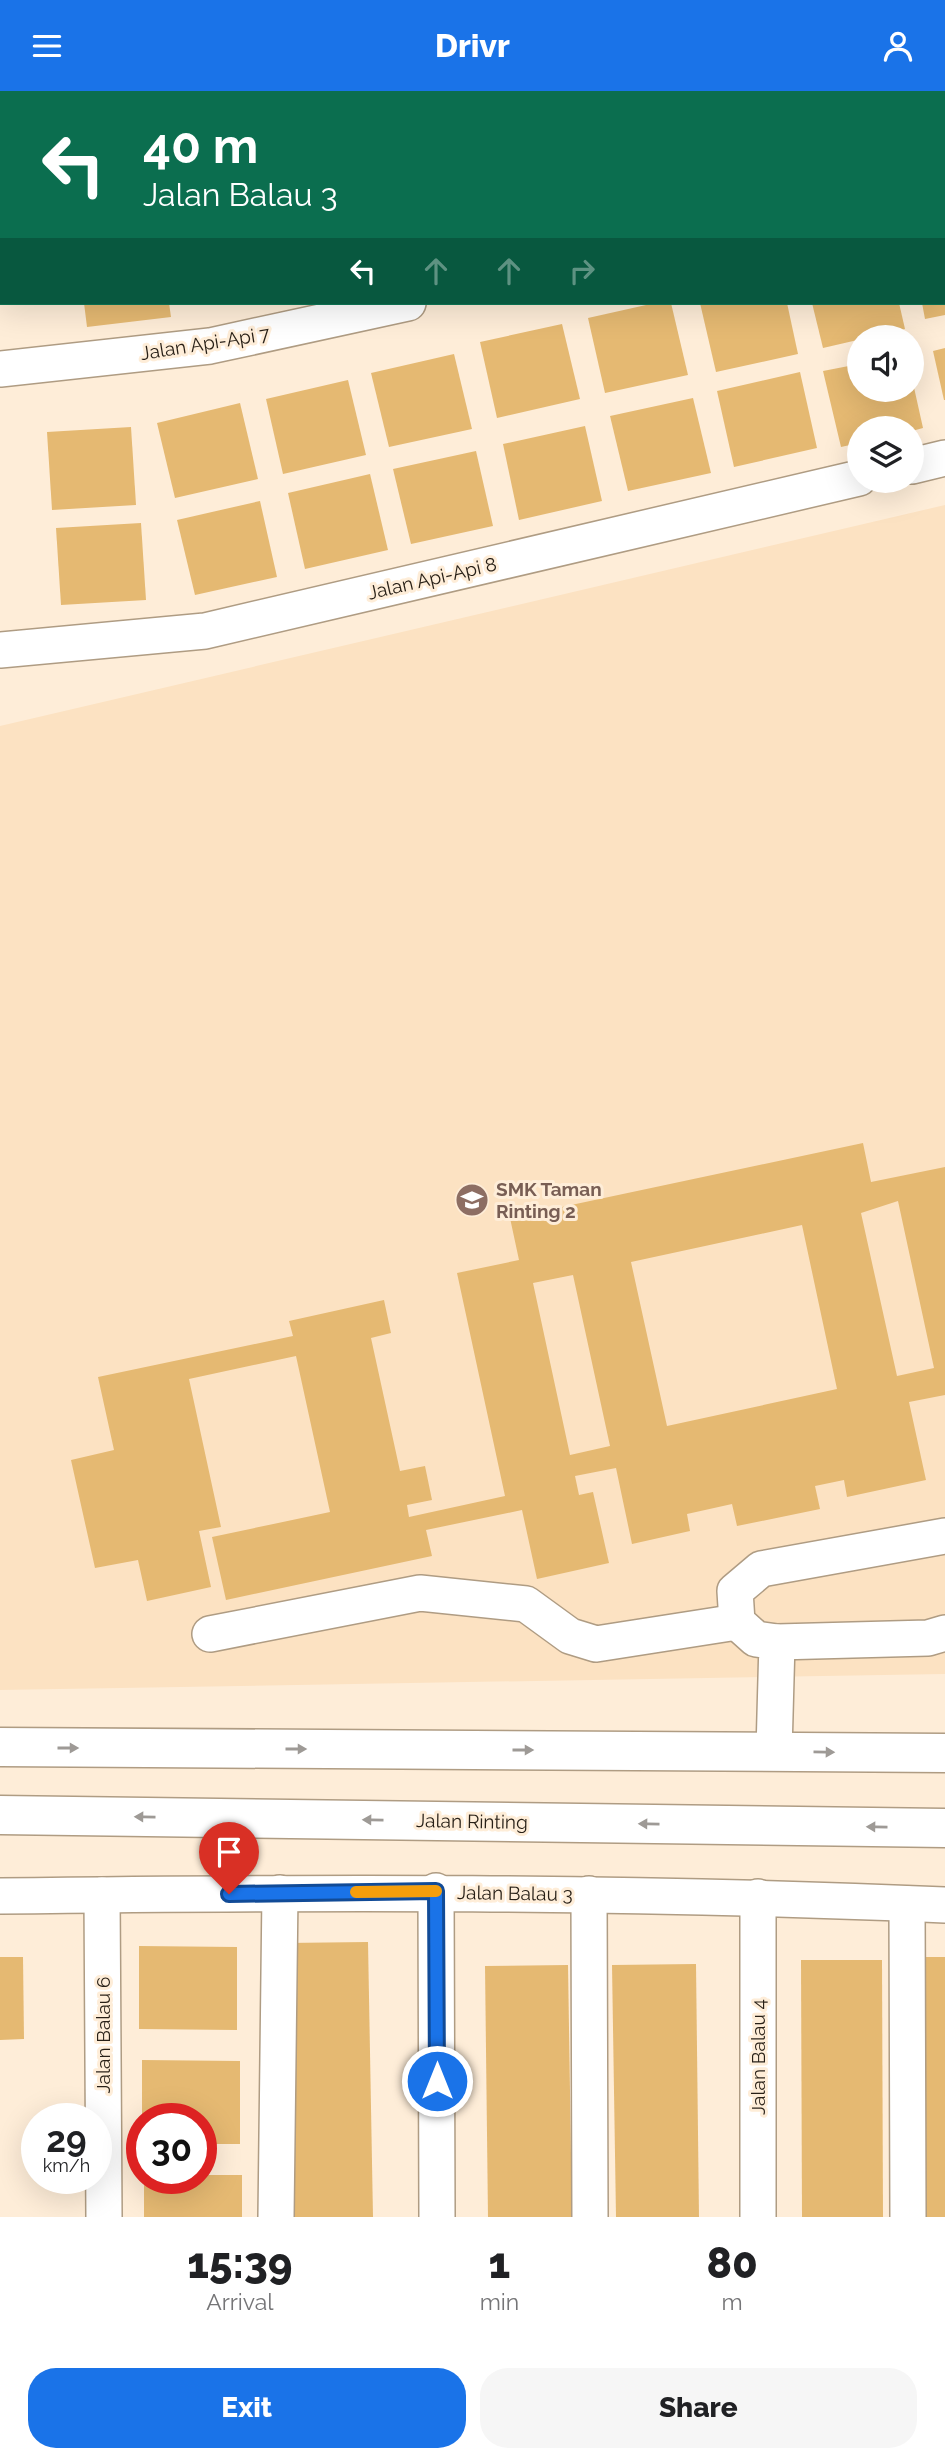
<!DOCTYPE html>
<style>
body{margin:0;font-family:Raleway,sans-serif;background:#f6f6f6;color:#202124;height:100vh;display:flex;flex-direction:column;font-size:26px;white-space:nowrap}
*{box-sizing:border-box;margin:0}
p{font-size:23px;color:#757577}
.icon{flex:none;width:38px;height:38px;fill:none;stroke:currentColor;stroke-width:2;stroke-linecap:round;stroke-linejoin:round}
.map{position:relative;height:2126px;overflow:hidden}
.sheet{display:flex;flex-direction:column;background:#fff;flex:1}
.sheet>*{flex:none}
.top-card{position:absolute;left:0px;top:0px;width:945px;height:214px;box-shadow:0 7px 28px #0002;background:#0b6e4f;color:#fff;overflow:hidden}
.tools{position:absolute;left:847px;top:234px;display:grid;gap:14px}
.tools a{display:grid;place-items:center;width:77px;height:77px;border-radius:50%;background:#fff;box-shadow:0 7px 28px #0002;font-size:35px}
.speed{position:absolute;left:21px;top:2012px;display:flex;gap:14px;font-size:35px;font-weight:700;text-align:center}
.speed>*{display:grid;place-content:center;width:91px;height:91px;border-radius:50%;background:#fff;box-shadow:0 7px 28px #0002;line-height:1}
.speed small{font-size:18px;font-weight:400}
.speed .limit{border:10px solid #d22;background:#fff;color:#111}
.pin{position:absolute;display:grid;place-items:center;width:60px;height:60px;color:#fff;margin:-72px -30px;border-radius:50% 50% 50% 0;rotate:-45deg;box-shadow:0 0 7px #0007}
.pin .icon{rotate:45deg}
.me{position:absolute;width:77px;margin:-38px;rotate:0deg;stroke-linejoin:round;filter:drop-shadow(0 0 5px #0008)}
.turn{display:flex;align-items:center;gap:24px;height:147px;padding:0 28px;font-size:32px}
.turn .icon{width:91px;height:91px;stroke-width:2.5}
.turn b{display:block;font-size:49px;line-height:60px}
.lanes{display:flex;align-items:center;height:66px;padding:0 28px;background:#0003;justify-content:center;gap:35px;direction:ltr}
.lanes .off{opacity:.35}
.eta{display:flex;justify-content:space-evenly;align-items:center;height:119px;text-align:center}
.eta b{font-size:42px;font-weight:800;line-height:49px}
.primary-button{display:flex;gap:14px;margin-top:auto;padding:14px 28px}
.primary-button a{flex:1;height:80px;border-radius:28px;background:#1a73e8;color:#fff;font-size:28px;font-weight:800;line-height:80px;text-align:center}
.primary-button a+a{background:#f6f6f6;color:#202124}
header{display:flex;justify-content:space-between;align-items:center;height:91px;padding:0 28px;background:#1a73e8;color:#fff;font-size:32px;font-weight:800}
.map>svg:first-child{display:block}
.built{fill:#fce2c2}
.building{fill:#e5b972;fill-rule:evenodd}
.lines{fill:none;stroke-linecap:round;stroke-linejoin:round}
.minor-casing{stroke:#af9c83;stroke-width:38}
.major-casing{stroke:#af9c83;stroke-width:41}
.minor{stroke:#fff;stroke-width:35}
.major{stroke:#fff;stroke-width:38}
.oneway{fill:#9e9a96}
.route-casing{stroke:#114b97;stroke-width:18}
.route{stroke:#1a73e8;stroke-width:12}
.slow{stroke:#f59e0b;stroke-width:12}
.labels{text-anchor:middle;stroke-width:6;stroke-linejoin:round;paint-order:stroke}
.street-label{font-size:19px;fill:#271f16;stroke:#feedd8}
.education-label{font-size:19px;font-weight:bold;fill:#785e54;stroke:#feedd8;text-anchor:start}
</style>
<header><svg class="icon" aria-label="menu" viewBox="0 0 24 24"><path d="M4 6h16M4 12h16M4 18h16"/></svg>Drivr<svg class="icon" aria-label="person" viewBox="0 0 24 24"><circle cx="12" cy="8" r="4"/><path d="M4 21q1-7 8-7t8 7"/></svg></header>
<div class="map">
<svg width="945" height="2126" viewBox="0 0 945 2126">
<rect width="100%" height="100%" fill="#feedd8"/>
<path class="built" d="M945 414V1583L0 1599V635Z"/>
<g class="building">
<path d="M84 212H169L171 226 87 236Z"/>
<path d="M655 212H671L688 284 605 302 588 227Z"/>
<path d="M700 212H787L798 263 716 281Z"/>
<path d="M812 212H899L905 238 823 257Z"/>
<path d="M922 212H945V224L925 228Z"/>
<path d="M562 233 580 308 497 327 480 251Z"/>
<path d="M945 257V309H944L933 260Z"/>
<path d="M454 263 472 338 389 356 371 282Z"/>
<path d="M859 273V299H912L913 292 923 337 912 340 859 338V352L841 356 823 280Z"/>
<path d="M800 281 817 357 734 376 717 300Z"/>
<path d="M348 289 366 364 283 383 266 308Z"/>
<path d="M693 307 711 382 628 400 610 325Z"/>
<path d="M240 312 258 388 175 407 157 332Z"/>
<path d="M585 335 602 410 519 429 503 353Z"/>
<path d="M131 336 136 414 52 419 47 341Z"/>
<path d="M476 360 493 435 411 453 393 378Z"/>
<path d="M370 383 388 459 305 478 288 402Z"/>
<path d="M260 410 277 486 195 504 177 429Z"/>
<path d="M141 432 146 509 61 514 56 437Z"/>
<path d="M863 1052 871 1091 945 1076V1304L909 1311 926 1389 847 1406 844 1389 815 1395 820 1418 737 1435 732 1413 687 1423 690 1440 632 1453 616 1377 575 1385 579 1404 593 1401 609 1472 537 1488 522 1419 426 1439 432 1465 226 1509 212 1446 330 1421 296 1265 189 1288 221 1436 199 1440 211 1496 147 1510 138 1469 95 1477 71 1369 114 1359 98 1286 293 1245 289 1230 384 1209 391 1242 371 1247 400 1380 425 1375 432 1409 407 1414 409 1426 505 1405 457 1182 519 1169 510 1127ZM898 1110 934 1277 897 1285 861 1122ZM802 1134 837 1298 667 1335 631 1171ZM573 1184 610 1355 570 1364 533 1192Z"/>
<path d="M368 1851 373 2126H289L285 1852Z"/>
<path d="M139 1855 237 1856V1939L139 1938Z"/>
<path d="M0 1866H23L24 1948 0 1949Z"/>
<path d="M916 1866H945V2126H917Z"/>
<path d="M801 1869H882L883 2126H802Z"/>
<path d="M696 1873 699 2126H616L612 1874Z"/>
<path d="M568 1874 572 2126H488L485 1875Z"/>
<path d="M142 1969 240 1970V2053H201V2028H142Z"/>
<path d="M201 2084H242V2126H144V2088H201Z"/>
</g>
<g class="lines">
<defs>
<g id="minor">
<path d="M130 2 147 0"/>
<path d="M0 15H2"/>
<path d="M943 94H945"/>
<path d="M0 278 210 255 408 212"/>
<path d="M912 375 945 367"/>
<path d="M0 559 205 540 859 387"/>
<path d="M210 1543 420 1502 526 1513 570 1545 596 1553 737 1531"/>
<path d="M777 1551 928 1547 945 1542"/>
<path d="M774 1660 777 1551 756 1548 737 1531 735 1500 761 1478 945 1445"/>
<path d="M436 1800 437 2126"/>
<path d="M589 1803 590 2126"/>
<path d="M102 1804 104 2126"/>
<path d="M0 1805C315 1801 630 1800 945 1814"/>
<path d="M758 1806V2126"/>
<path d="M907 1813 908 2126"/>
<path d="M276 2126 280 1802"/>
</g>
<g id="major">
<path d="M0 1656 945 1662"/>
<path d="M0 1724 945 1737"/>
</g>
</defs>
<use href="#minor" class="minor-casing"/>
<use href="#major" class="major-casing"/>
<use href="#minor" class="minor"/>
<use href="#major" class="major"/>
</g>
<defs><path id="oneway-solid" d="M-6-.8H1V-3.2L6.5 0L1 3.2V.8H-6Z" transform="scale(1.75)"/></defs>
<g class="oneway">
<use href="#oneway-solid" transform="translate(68 1657)"/>
<use href="#oneway-solid" transform="translate(296 1658)"/>
<use href="#oneway-solid" transform="translate(523 1659)"/>
<use href="#oneway-solid" transform="translate(824 1661) rotate(1)"/>
<use href="#oneway-solid" transform="translate(145 1726) rotate(-179)"/>
<use href="#oneway-solid" transform="translate(373 1729) rotate(-179)"/>
<use href="#oneway-solid" transform="translate(649 1733) rotate(-179)"/>
<use href="#oneway-solid" transform="translate(877 1736) rotate(-179)"/>
</g>
<g class="lines">
<defs>
<path id="route" d="M229 1803 436 1800 437 1990"/>
</defs>
<use href="#route" class="route-casing"/>
<use href="#route" class="route"/>
<path class="slow" d="M356 1801 436 1800"/>
</g>
<defs>
<symbol id="school-disc" viewBox="-11 -11 22 22"><circle r="9.5" fill="#8d6e63" stroke="#feedd8"/><path d="M0-5L7-2L0 1L-7-2ZM-4 1L0 2.5L4 1V4Q0 6-4 4Z" fill="#fff"/></symbol>
</defs>
<g fill-rule="evenodd">
<use href="#school-disc" x="453" y="1090" width="38" height="38"/>
</g>
<g class="labels">
<g class="street-label">
<text transform="translate(205 252) rotate(-9)" y="7">Jalan Api-Api 7</text>
<text transform="translate(432 487) rotate(-13)" y="7">Jalan Api-Api 8</text>
<text transform="translate(472 1730) rotate(1)" y="7">Jalan Rinting</text>
<text transform="translate(515 1802) rotate(1)" y="7">Jalan Balau 3</text>
<text transform="translate(103 1944) rotate(-90)" y="7">Jalan Balau 6</text>
<text transform="translate(758 1966) rotate(-90)" y="7">Jalan Balau 4</text>
</g>
<g class="education-label">
<text x="496" y="1105">SMK Taman<tspan x="496" dy="22">Rinting 2</tspan></text>
</g>
</g>
</svg>
<div class="tools">
<a><svg class="icon" aria-label="sound" viewBox="0 0 24 24"><path d="M4 9h4l5-4v14l-5-4H4zM17 9q2 3 0 6"/></svg></a>
<a><svg class="icon" aria-label="layers" viewBox="0 0 24 24"><path d="M12 4l9 5-9 5-9-5zM3 14l9 5 9-5"/></svg></a>
</div>
<div class="speed"><div>29<small>km/h</small></div><div class="limit">30</div></div>
<div class="pin" style="left:229px;top:1803px;background:#d93025"><svg class="icon" aria-label="arrive" viewBox="0 0 24 24"><path d="M6 21V4h12l-3 4 3 4H6"/></svg></div>
<svg class="me" style="left:437px;top:1990px" viewBox="-20 -20 40 40"><circle r="17" fill="#1a73e8" stroke="#fff" stroke-width="3"/><path d="M0-11L8 9 0 5-8 9z" fill="#fff"/></svg>
<div class="top-card">
<div class="turn"><svg class="icon" aria-label="left" viewBox="0 0 24 24"><path d="M17 20v-9H6M10 6l-5 5 5 5"/></svg><div><b>40 m</b>Jalan Balau 3</div></div>
<div class="lanes"><svg class="icon" aria-label="left" viewBox="0 0 24 24"><path d="M17 20v-9H6M10 6l-5 5 5 5"/></svg><svg class="icon off" aria-label="ahead" viewBox="0 0 24 24"><path d="M12 20V5M6 11l6-6 6 6"/></svg><svg class="icon off" aria-label="ahead" viewBox="0 0 24 24"><path d="M12 20V5M6 11l6-6 6 6"/></svg><svg class="icon off" aria-label="right" viewBox="0 0 24 24"><path d="M7 20v-9h11M14 6l5 5-5 5"/></svg></div>
</div>
</div>
<section class="sheet">
<div class="eta">
<div><b>15:39</b><p>Arrival</p></div>
<div><b>1</b><p>min</p></div>
<div><b>80</b><p>m</p></div>
</div>
<div class="primary-button"><a>Exit</a><a>Share</a></div>
</section>
